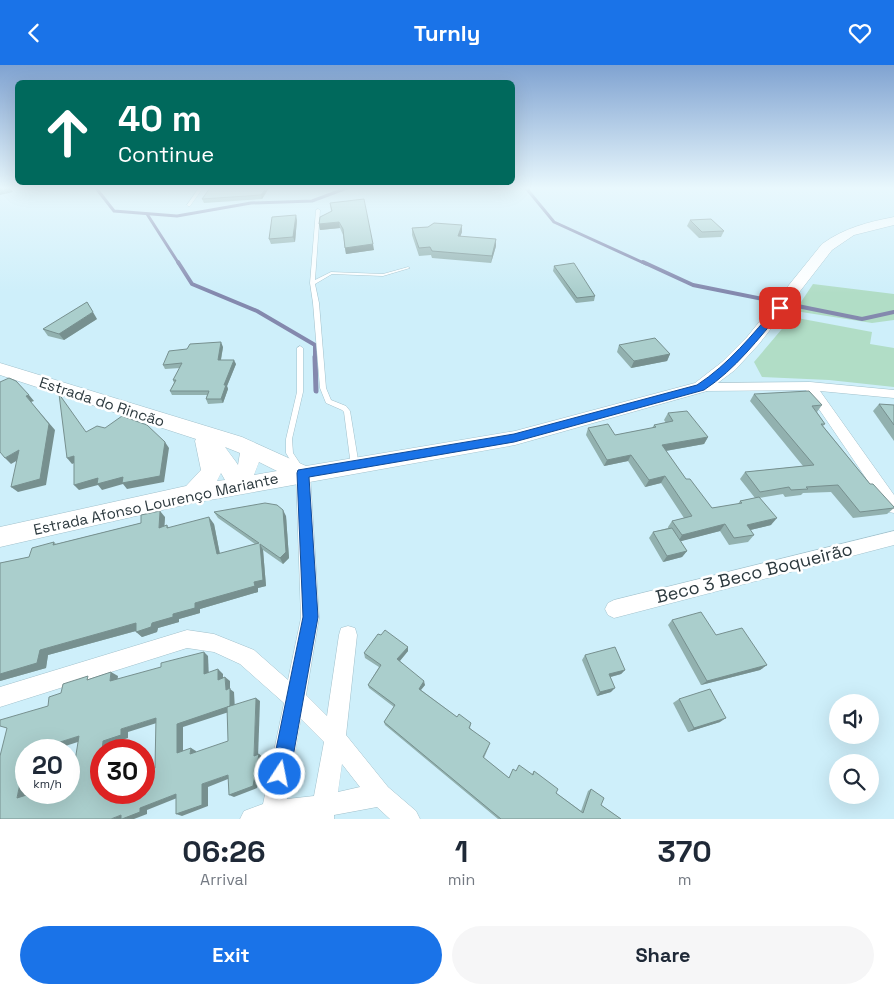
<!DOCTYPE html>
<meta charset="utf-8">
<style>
body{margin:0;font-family:"Space Grotesk",sans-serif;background:#f6f6f7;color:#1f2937;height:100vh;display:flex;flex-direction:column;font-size:19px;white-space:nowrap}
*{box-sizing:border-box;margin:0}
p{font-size:16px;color:#747a83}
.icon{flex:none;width:28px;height:28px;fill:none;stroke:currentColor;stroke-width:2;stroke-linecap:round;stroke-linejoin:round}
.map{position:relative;height:754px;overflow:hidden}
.details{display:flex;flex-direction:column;background:#fff;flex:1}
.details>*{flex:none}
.hud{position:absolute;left:15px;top:15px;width:500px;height:105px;border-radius:8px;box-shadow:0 5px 20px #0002;background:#00695c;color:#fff;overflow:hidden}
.buttons{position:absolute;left:829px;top:629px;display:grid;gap:10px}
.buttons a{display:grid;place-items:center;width:50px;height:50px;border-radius:50%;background:#fff;box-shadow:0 5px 20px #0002;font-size:25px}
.speed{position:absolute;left:15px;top:674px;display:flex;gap:10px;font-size:25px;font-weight:700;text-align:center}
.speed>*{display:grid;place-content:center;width:65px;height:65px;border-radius:50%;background:#fff;box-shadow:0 5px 20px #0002;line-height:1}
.speed small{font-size:12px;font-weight:400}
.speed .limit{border:8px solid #d22;background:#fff;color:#111}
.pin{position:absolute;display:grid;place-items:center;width:42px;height:42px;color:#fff;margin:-21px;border-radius:10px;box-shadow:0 2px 8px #0006}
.me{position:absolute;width:55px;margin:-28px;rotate:11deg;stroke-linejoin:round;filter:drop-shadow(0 0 4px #0008)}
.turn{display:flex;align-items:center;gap:18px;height:105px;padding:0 20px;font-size:22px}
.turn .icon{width:65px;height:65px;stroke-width:2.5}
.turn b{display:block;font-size:35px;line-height:42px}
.eta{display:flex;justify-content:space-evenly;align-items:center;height:85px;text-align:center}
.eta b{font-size:30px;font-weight:700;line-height:35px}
.button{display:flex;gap:10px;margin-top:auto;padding:10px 20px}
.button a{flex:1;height:58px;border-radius:30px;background:#1a73e8;color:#fff;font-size:20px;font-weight:700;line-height:58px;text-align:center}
.button a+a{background:#f6f6f7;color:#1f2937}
header{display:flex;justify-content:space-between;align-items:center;height:65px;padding:0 20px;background:#1a73e8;color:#fff;font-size:22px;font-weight:700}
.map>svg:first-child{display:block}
.green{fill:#b1ddc6}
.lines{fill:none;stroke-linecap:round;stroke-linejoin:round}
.stream-far2{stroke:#8489ae;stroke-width:3}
.stream-far1{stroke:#8489ae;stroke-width:4}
.stream{stroke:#8489ae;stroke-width:5}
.lane-casing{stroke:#a1c1cc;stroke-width:1}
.street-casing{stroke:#a1c1cc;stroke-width:1}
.secondary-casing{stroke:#a1c1cc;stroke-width:1}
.lane{fill:#fff;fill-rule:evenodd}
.street{fill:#fff;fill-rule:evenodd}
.secondary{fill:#fff;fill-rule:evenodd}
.wall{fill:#92b1af}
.shaded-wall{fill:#77908f}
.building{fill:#aacecc;stroke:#77908f;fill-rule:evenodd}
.route{fill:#1a73e8;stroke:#114b97}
.labels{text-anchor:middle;stroke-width:5;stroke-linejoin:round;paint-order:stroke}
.street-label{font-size:15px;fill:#2c393e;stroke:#fff}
.near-street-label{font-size:18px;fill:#2c393e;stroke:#fff}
</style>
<header><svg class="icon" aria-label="back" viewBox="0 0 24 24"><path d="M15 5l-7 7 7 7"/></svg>Turnly<svg class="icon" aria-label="heart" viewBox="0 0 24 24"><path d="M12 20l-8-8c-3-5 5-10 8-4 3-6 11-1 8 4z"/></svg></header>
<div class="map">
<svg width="894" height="754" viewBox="0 0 894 754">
<rect width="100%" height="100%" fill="#ceeffa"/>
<g class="green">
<path d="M813 219 894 229V255L872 258 795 246Z"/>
<path d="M792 252 872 267 870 279 894 283V322L829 315 762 312 754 297Z"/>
</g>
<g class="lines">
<g class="stream-far2">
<path d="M96 123 114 146 177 151 251 138 312 136 347 123"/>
<path d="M526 123 554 157 646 199"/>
<path d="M147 149 179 199"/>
</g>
<g class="stream-far1">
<path d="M178 197 192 219 257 246 315 280V293"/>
<path d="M643 197 693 220 862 254 894 247"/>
</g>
<path class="stream" d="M315 292 316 326"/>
<defs>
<g id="lane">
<path d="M199 123H203L190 141H188L187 140Z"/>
<path d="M318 144 320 145 315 215 331 207 383 209 408 202 410 203 383 211 332 209 315 219 319 238 326 323 331 335 346 341 350 346 359 401 358 403H352L351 401 344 347 342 345 326 338 320 323 313 238 310 218 316 145Z"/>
<path d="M300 281 303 283V327L292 374 293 388 303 403 302 405H296L286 388V374L297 327V283Z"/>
</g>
<g id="street">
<path d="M810 317 894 325V333L820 326 894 430V448L889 447 806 325 701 326 695 322 701 318Z"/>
<path d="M303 403 308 405 310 409 319 553 306 630 327 651 339 570 341 563 348 561 355 563 357 570 346 670 388 722 416 746 420 754H390L377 742 334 750V754H240L244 746 263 739 284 638 240 599 214 587 187 583 0 642V622L187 565 214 569 254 585 288 615 301 553 296 409 298 405ZM301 654 324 677 314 731 287 734ZM342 699 360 722 338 727Z"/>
<path d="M894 466V480L614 553 608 550 605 544 608 538 614 535Z"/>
</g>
<path id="secondary" d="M894 152V160L854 170 832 185 759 279 735 305 707 326 515 380 193 438 0 482V462L186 421 201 405 195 376 196 374 0 310V298L242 372 306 401 515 366 695 318 722 297 747 272 822 179C844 163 868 157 894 152ZM225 382 240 388 238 400 236 397ZM259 397 277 406 254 410ZM221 408 225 415 217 416Z"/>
</defs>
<use href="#lane" class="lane-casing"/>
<use href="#street" class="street-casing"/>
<use href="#secondary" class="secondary-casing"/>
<use href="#lane" class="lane"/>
<use href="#street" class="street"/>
<use href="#secondary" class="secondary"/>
</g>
<g class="wall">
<path d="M210 123H269L262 134 204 138 202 134Z"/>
<path d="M330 138 374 185 346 189 343 170 340 163 320 165 319 159 331 146Z"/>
<path d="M297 155 295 177 271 179 269 174Z"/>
<path d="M690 155 724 166 721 172 699 173 687 161Z"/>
<path d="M462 160V167L460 171 496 181 491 198 432 193 431 190 419 191 412 170V163Z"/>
<path d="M554 201 595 231 594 236 576 238 553 206Z"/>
<path d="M97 254 64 275 48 271 43 264Z"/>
<path d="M619 280 670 289 667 296 631 303 617 287Z"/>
<path d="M223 282 221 295 236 299 227 321 228 324 223 338 208 339 206 334 207 330H172L170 326 174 318 173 315 180 303 165 304 163 300Z"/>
<path d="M754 329 822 340 817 347 825 359 823 361 870 419 894 442V443L887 449 853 453 831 427 803 428 801 430 785 432 783 429 759 433 771 460 750 465 754 470 748 477 729 480 720 466 680 476 687 486 682 492 663 497 649 473 653 467 668 463V462L672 456 684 453 661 418 645 422 628 396 604 401 586 370 588 363 615 370 652 363 654 360 666 358 664 355 668 348 708 372 704 379 666 386 686 414 712 443 738 439 740 436 755 433 740 414 745 407 803 401 750 336Z"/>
<path d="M879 339 894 340V376L873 346Z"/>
<path d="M214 447 286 451 289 493 283 499 263 485 266 521 258 523V527L200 544V548L179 554V557L158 563 157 567 142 572 136 566 48 590 46 603 0 616V498L29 492 54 477 56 479 165 452 164 461 167 460 169 463 214 459 220 489 255 479 218 453Z"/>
<path d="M672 555 716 570 767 600 760 605 701 620 668 560Z"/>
<path d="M408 582V586L400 596 425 620 421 625 457 652 471 658 470 663 489 681 484 693 509 713 516 706 532 709 534 706 556 728 581 746 588 726 591 724 601 740 621 754H498L385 660 384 657 394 642 369 623 368 620 379 602 365 593 364 588Z"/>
<path d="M585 590 625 605 621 609 611 612V627L597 631 582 595Z"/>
<path d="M679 634 720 657 688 667 673 638Z"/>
</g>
<g class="shaded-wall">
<path d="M10 123 13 127 0 130V125Z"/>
<path d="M266 123H269L262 134 261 130Z"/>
<path d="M296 150 297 155 295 177 293 172Z"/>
<path d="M339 157 340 163 320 165 319 159Z"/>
<path d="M462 160V167L458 178V171Z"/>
<path d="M496 174V181L491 198 492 191Z"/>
<path d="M373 179 374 185 346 189 345 183Z"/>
<path d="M93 247 97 254 64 275 59 269Z"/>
<path d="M221 277 223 282 220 299 218 295Z"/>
<path d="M670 289 667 296 631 303 634 296Z"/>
<path d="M234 295 236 299 227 321 228 324 223 338 221 334 224 320Z"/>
<path d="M29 330 34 336 31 337 55 365 46 420 18 427 11 422 49 359 26 331Z"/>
<path d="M708 372 704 379 659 387 662 380Z"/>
<path d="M165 377 169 383 164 417 127 424 123 419 102 425 98 420 79 425 74 420Z"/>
<path d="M19 385 25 391 11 399 5 393Z"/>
<path d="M631 390 628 396 604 401 607 395Z"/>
<path d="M74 391 79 396 72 399 67 393Z"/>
<path d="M665 411 661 418 645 422 649 415Z"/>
<path d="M283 445 286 451 289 493 283 499 280 493Z"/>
<path d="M160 446 165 452 164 469 159 463Z"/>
<path d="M209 452 214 459 221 495 217 489Z"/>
<path d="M777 453 771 460 742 467 747 460Z"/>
<path d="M725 459 720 466 678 477 682 470Z"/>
<path d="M260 479 263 485 266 521 258 523V527L200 544V548L179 554V557L158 563 157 567 142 572 136 567 152 558 173 549 195 538 254 517Z"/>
<path d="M687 486 682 492 663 497 667 491Z"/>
<path d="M136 558 143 564 48 590 46 603 0 616V609L40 585Z"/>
<path d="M408 582V586L398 598 397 594Z"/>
<path d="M204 587 208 591 209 613 204 609Z"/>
<path d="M767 600 760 605 701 620 707 616Z"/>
<path d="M218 604 223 609V619L218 615Z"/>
<path d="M625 605 621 609 606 613 609 609Z"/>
<path d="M111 607 118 611 117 620 110 616Z"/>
<path d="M225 612 230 616V624L234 627 235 645 183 662V691L177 688V659L226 625Z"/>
<path d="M424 616 425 620 419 627V624Z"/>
<path d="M615 623 611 627 597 631 600 627Z"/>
<path d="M256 633 260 636 258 693 254 691Z"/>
<path d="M156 653 163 656 128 667V673L111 679 110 685H102L103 676 121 664Z"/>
<path d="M726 653 720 657 688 667 694 663Z"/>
<path d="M79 671 87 674 53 685H35Z"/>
<path d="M191 683 196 686V692L190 689Z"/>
<path d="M26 689V728H28L27 735 17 733Z"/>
<path d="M259 689 263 692 257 723 234 732 229 730Z"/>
<path d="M101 693V719L98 718Z"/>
<path d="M228 710 233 712 208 722V741L182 751 176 749 202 719Z"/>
<path d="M176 729 182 731 147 745V749L134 754H111Z"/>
</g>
<g class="building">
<path d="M0 123H10L0 125Z"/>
<path d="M210 123H266L261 130 202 134Z"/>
<path d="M364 134 373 179 345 183 343 164 339 157 319 159 320 152 332 146 330 138Z"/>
<path d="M296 150 293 172 269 174 272 152Z"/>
<path d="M711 154 724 166 702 167 690 155Z"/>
<path d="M434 158 462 160 458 171 496 174 492 191 432 186 430 182 419 183 412 163 428 162Z"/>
<path d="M574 198 595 231 577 233 554 201Z"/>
<path d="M87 237 93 247 59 269 43 264Z"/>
<path d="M655 273 670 289 634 296 619 280Z"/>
<path d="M221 277 218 295H234L224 320H226L221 334H206L209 326H170L176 315H173L182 298 163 300 169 286 187 284 190 279Z"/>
<path d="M9 313 16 316 29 330 26 331 49 359 40 414 11 422 19 385 5 393 0 387V317Z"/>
<path d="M809 326 822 340 812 341 825 359H821L870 419H873L894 442V443L860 447 838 420 806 422 808 424 791 425 789 422 760 427 745 407 814 400 754 329Z"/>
<path d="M59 329 86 367 97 361 105 363 122 351 147 360 165 377 160 411 122 418 123 412 97 419 98 413 74 420V391L67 393Z"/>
<path d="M879 339 894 340V360Z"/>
<path d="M687 346 708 372 662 380 686 414H690L712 443 742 438 740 436 759 432 777 453 747 460 754 470 734 473 725 459 682 470 672 456 692 451 665 411 649 415 631 390 607 395 588 363 608 359 615 370 656 362 654 360 673 356 668 348Z"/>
<path d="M265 438 277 440 283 445 286 487 280 493 260 479 263 515 254 517 255 521 195 538V543L173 549V552L152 558 151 562 136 567V558L40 585 37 598 0 609V498L29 492 32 483 54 477 53 480 141 458V450L160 446 159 463 167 460V463L209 452 217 489 259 478 214 447Z"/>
<path d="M672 463 687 486 667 491 653 467Z"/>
<path d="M701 547 716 570 742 563 767 600 707 616 672 555Z"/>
<path d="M385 565 408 582 397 594 424 616 419 624 457 652 459 649 471 658 469 663 490 678 483 692 509 713 513 704 516 706 519 700 533 710 534 706 558 724 556 728 583 748 591 724 604 733 601 740 621 754H501L384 657 395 640 368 620 381 600 364 588 378 569 381 570Z"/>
<path d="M615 582 625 605 609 609 615 623 600 627 585 590Z"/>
<path d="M204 587V609L218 604V615L225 612 226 625 230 623V641L177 659V688L191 683 190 689 228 676 227 642 256 633 254 691 259 689 253 721 229 730 228 710 202 719V740L176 749V729L140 743V747L122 754H121V750L111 754H0V691L7 663 0 661V655L48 641 49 632 61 628 63 619 88 611 87 615 111 607 110 616 161 602V598ZM156 653 155 703 144 707V728H101V717L98 718 101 693V685H102L103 676 121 670V664ZM79 671 74 702 69 704V728H33L17 733 26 689V685H35Z"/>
<path d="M710 624 726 653 694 663 679 634Z"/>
</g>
<linearGradient id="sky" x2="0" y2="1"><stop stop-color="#80a3d1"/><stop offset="0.54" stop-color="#e9f8fd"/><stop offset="1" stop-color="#e9f8fd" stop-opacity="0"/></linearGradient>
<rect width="894" height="228" fill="url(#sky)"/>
<path class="route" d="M780 240 784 243 783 245C758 274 736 304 704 325L514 377 309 412 318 552 290 709 287 715 280 718 274 715 271 709 303 552 297 408 298 405 514 369 697 320C729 299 752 270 777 241Z"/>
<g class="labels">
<g class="street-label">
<text transform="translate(102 337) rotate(18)" y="5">Estrada do Rincão</text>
<text transform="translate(156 439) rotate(-12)" y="5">Estrada Afonso Lourenço Mariante</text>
</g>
<g class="near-street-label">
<text transform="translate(754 508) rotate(-14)" y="6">Beco 3 Beco Boqueirão</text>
</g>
</g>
</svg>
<div class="buttons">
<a><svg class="icon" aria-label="sound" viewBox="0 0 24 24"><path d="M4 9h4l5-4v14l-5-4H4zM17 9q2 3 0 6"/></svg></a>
<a><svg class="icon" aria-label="search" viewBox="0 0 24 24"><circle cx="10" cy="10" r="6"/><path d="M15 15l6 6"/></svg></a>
</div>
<div class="speed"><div>20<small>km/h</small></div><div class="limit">30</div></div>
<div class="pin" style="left:780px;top:243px;background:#d93025"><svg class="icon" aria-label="arrive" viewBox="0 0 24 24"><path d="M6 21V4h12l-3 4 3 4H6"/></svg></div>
<svg class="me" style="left:280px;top:709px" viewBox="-20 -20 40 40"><circle r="17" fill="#1a73e8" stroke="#fff" stroke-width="3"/><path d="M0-11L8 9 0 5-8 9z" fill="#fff"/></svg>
<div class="hud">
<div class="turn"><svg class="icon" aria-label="ahead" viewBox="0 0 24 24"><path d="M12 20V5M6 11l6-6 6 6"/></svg><div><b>40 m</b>Continue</div></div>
</div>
</div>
<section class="details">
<div class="eta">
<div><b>06:26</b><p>Arrival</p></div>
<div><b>1</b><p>min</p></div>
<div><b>370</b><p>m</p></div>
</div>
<div class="button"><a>Exit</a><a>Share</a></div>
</section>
